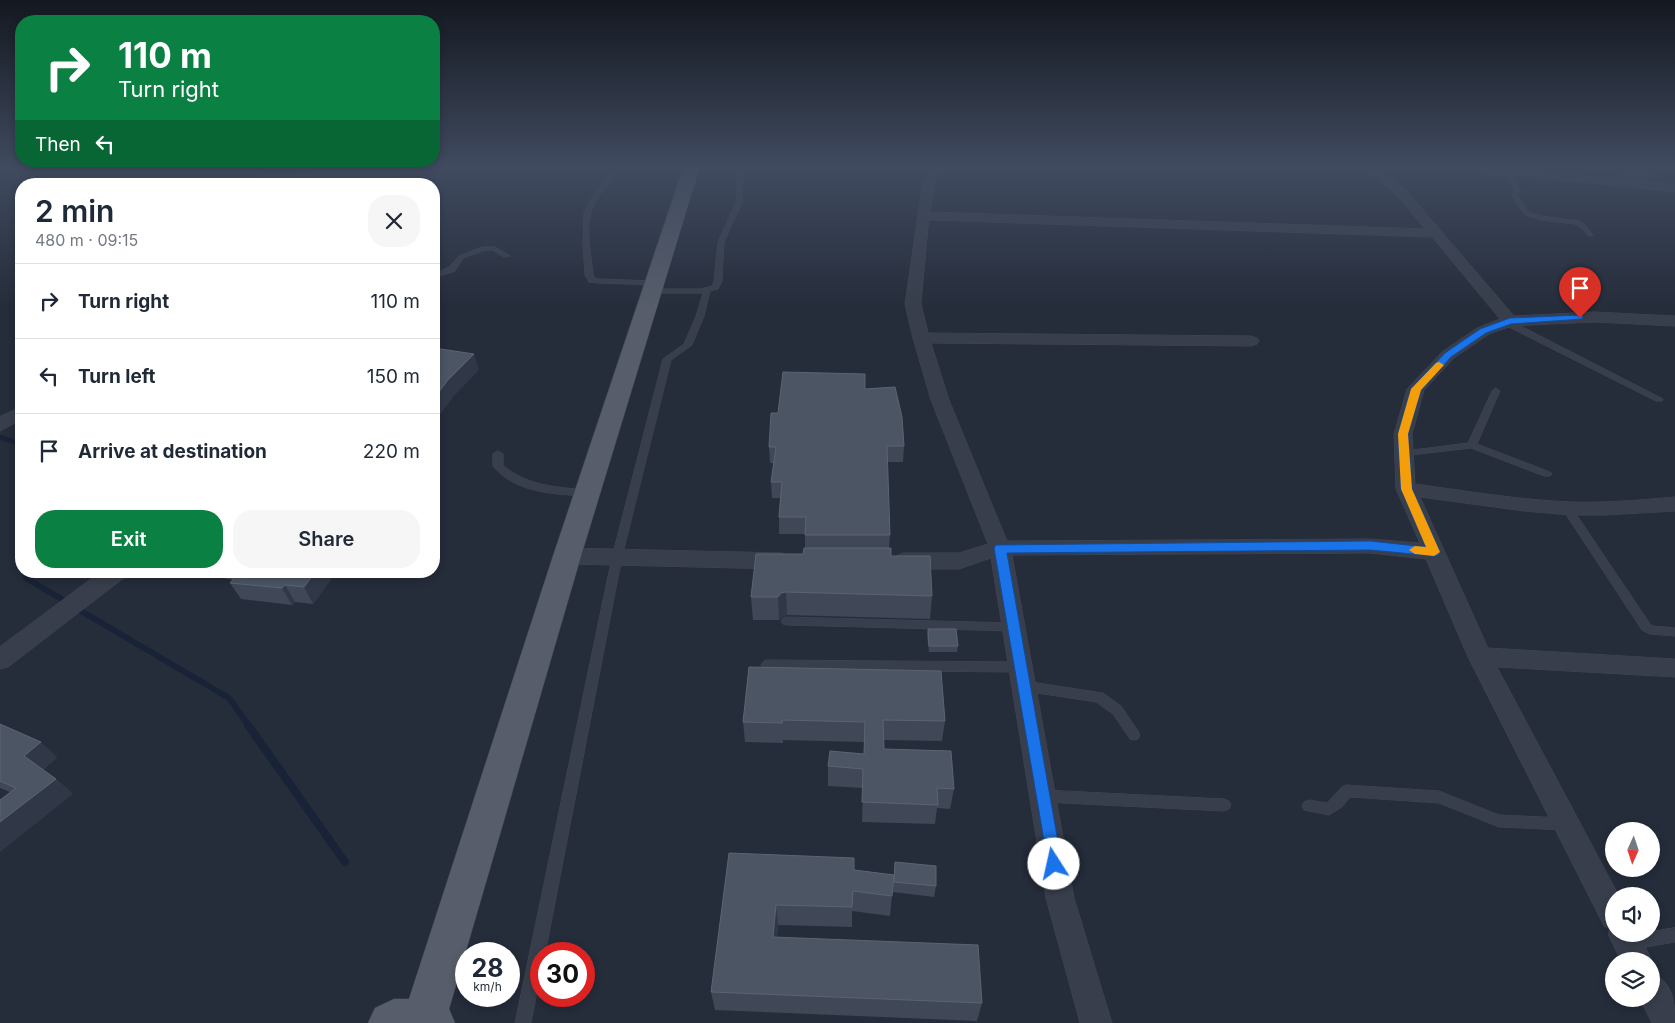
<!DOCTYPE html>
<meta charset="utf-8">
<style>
body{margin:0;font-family:Inter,sans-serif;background:#f6f6f7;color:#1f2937;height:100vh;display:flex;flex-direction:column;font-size:19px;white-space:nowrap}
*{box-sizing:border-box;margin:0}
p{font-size:16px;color:#747a83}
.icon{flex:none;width:28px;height:28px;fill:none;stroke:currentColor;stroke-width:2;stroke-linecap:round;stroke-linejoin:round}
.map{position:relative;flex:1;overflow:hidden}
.sheet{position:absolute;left:15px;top:178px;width:425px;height:400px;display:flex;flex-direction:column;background:#fff;border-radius:20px;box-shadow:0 2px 8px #0003}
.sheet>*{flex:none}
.guide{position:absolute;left:15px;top:15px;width:425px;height:152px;border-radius:20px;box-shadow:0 2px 8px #0003;background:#0b8043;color:#fff;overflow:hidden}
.needle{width:32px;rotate:183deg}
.buttons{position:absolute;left:1605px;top:822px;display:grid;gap:10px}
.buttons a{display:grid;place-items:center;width:55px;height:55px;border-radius:50%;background:#fff;box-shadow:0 2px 8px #0003;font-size:25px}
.speed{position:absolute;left:455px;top:942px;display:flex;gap:10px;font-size:25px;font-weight:700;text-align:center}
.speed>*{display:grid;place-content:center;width:65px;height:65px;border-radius:50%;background:#fff;box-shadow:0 2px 8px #0003;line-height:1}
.speed small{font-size:12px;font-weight:400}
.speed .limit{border:8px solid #d22;background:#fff;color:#111}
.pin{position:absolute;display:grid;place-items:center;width:42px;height:42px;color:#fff;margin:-51px -21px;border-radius:50% 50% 50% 0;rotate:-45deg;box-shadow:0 0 5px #0007}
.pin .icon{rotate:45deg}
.me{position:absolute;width:55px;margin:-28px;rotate:350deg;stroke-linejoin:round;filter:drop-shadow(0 0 4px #0008)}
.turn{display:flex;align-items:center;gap:18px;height:105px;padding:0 20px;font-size:22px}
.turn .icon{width:65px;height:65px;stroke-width:2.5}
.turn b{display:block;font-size:35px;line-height:42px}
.then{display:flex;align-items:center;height:48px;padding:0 20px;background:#0003;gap:10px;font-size:19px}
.round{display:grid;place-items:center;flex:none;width:52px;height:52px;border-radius:20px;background:#f6f6f7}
.head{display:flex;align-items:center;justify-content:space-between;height:85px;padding:0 20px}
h1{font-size:30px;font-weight:600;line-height:38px}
.primary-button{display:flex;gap:10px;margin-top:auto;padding:10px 20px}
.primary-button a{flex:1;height:58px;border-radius:20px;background:#0b8043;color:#fff;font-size:20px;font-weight:600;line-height:58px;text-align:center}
.primary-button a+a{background:#f6f6f7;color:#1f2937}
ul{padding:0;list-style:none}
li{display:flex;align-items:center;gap:15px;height:75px;padding:0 20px;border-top:1px solid #e0e1e3}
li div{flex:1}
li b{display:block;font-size:19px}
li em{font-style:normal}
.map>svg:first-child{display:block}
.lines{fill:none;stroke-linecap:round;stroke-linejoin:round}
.stream-far2{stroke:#192337;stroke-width:5}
.stream-far1{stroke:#192337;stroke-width:6}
.stream{stroke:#192337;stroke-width:8}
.lane-casing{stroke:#424753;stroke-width:1}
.street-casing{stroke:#424753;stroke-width:1}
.primary-casing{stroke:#424753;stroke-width:1}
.lane{fill:#383e4b;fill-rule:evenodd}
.street{fill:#383e4b;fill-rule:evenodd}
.primary{fill:#575d6a;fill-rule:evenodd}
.wall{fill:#404858}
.shaded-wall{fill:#303847}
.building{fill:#4c5564;stroke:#5c6473}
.route{fill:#1a73e8;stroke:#114b97}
.slow{fill:#f59e0b}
</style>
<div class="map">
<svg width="1675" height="1023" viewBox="0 0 1675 1023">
<rect width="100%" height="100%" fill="#252c3a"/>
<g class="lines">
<path class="stream-far2" d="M0 437 21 444"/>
<g class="stream-far1">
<path d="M28 571 26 578 68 603"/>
<path d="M76 608 229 698 249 726"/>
</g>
<path class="stream" d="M248 725 345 862"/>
<defs>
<g id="lane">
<path d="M618 166H624C617 177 607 185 599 196 582 218 591 250 593 275L595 278 598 279 654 281H657V285L598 283 589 282 585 275 583 244 584 213 594 194Z"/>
<path d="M737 166H743L742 202 724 242 722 281 718 289 710 291 704 316 692 345 671 360 622 557 545 954H541V970L531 1023H515L612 557 663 359 684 344 696 316 703 293H651L647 291 651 289H701L712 286 714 281 718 242 736 202Z"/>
<path d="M1504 171H1508L1521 190 1517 195 1529 213 1541 216 1579 221 1586 226 1593 235 1592 236H1588L1582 228 1575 224 1541 220 1525 215 1511 195 1515 190 1503 172Z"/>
<path d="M483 247H495L510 256 504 257 492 250H486L463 258 455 271 434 278V274L449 267 459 256Z"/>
<path d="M1503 320H1509L1663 399 1662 401H1656L1503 324Z"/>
<path d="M1496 388 1500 391 1477 444 1550 472 1552 474 1550 476H1544L1471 448 1402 456 1400 454 1402 452 1405 451 1468 443 1492 391Z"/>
<path d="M498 451 503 454V465C527 486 556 487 586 490L591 493 586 496C554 494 515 493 493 466V454Z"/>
<path d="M1566 504 1570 505 1650 624 1653 626 1675 628V636L1650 634 1642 630 1561 507Z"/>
<path d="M787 617 1013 623 1017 624 1019 627 1017 630 1013 631 787 625 783 624 781 621 783 618Z"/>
<path d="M767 660 1020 662 1024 664 1026 667 1024 670 1020 672 767 670 763 668 761 665 763 662Z"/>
<path d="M1024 681 1103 693 1121 706 1138 731 1140 735 1138 739 1134 740 1130 739 1113 714 1096 702 1024 691 1020 689 1018 686 1020 683Z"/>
<path d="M1347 785 1439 791 1499 815 1565 818 1570 820 1572 824 1570 828 1565 830 1499 827 1439 803 1350 797 1342 807 1329 815 1304 810 1302 806 1304 802 1309 800 1327 803 1342 787Z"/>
<path d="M1043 790 1224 799 1229 801 1231 805 1229 809 1224 811 1043 802 1038 800 1036 796 1038 792Z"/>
<path d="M1675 928V942L1629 950 1624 948 1622 943 1624 938 1639 934H1651V932Z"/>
</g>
<g id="street">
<path d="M409 166H428L426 169C373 182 318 181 263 183L257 179 263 175 376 171Z"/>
<path d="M934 166H950L943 171 935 181 930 212 1425 229 1397 195 1360 166H1373L1405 189 1514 316 1595 312 1675 316V326L1595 322 1551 324 1512 326 1489 334 1454 358 1424 390 1412 434 1415 484C1467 491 1519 500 1572 502 1606 503 1641 500 1675 497V511L1605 515H1571L1524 511 1420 497 1488 648 1675 659V677L1497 667 1619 896H1614V934H1639L1652 961 1651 963V961H1621L1608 934 1610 929 1604 926 1468 657 1426 559 1370 553 1012 555 1074 898 1112 1023H1080L1046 898 991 558 959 569H903L896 566 892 561 896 556 903 553H959L988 544 931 400 913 338 905 304 923 181ZM929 220 1432 237 1500 319 1477 328 1442 352 1407 389 1394 434 1396 489 1420 543 1370 539 1007 541 949 400 931 343 1251 346 1257 344 1259 341 1257 338 1251 336 928 333 921 304Z"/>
<path d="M1416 166H1470L1632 180 1620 178 1618 175 1624 171 1636 173 1630 166H1643L1651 175 1649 178 1640 181 1675 184V192L1551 179 1422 170Z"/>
<path d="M21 407V420L0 431V417Z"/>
<path d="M567 548 782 553 789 556 793 561 789 566 782 569 567 564 560 561 556 556 560 551Z"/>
<path d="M102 571H128L125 577 8 667 0 669V647Z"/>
<path d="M1651 973C1673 981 1675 1002 1675 1023H1652L1640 999H1651Z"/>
</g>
<path id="primary" d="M684 166H700L581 556 449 1009 455 1023H368L375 1008 394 999H409L553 556Z"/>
</defs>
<use href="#lane" class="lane-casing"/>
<use href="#street" class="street-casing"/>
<use href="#primary" class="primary-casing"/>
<use href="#lane" class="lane"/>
<use href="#street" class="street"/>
<use href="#primary" class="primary"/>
</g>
<g class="wall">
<path d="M865 389 904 446 903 462H887L890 535 889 548 891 556 932 596 930 619 787 615 783 616 779 620H753L751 597 803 554 805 548V534H779V517L780 498H772L771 482 774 463H770L769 447 778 413Z"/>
<path d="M206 571H337L313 604 295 602 292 605 241 599 230 583 233 580 209 575Z"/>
<path d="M928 629 958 646 957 652H929L927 635Z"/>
<path d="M749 667 945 721 942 741 884 740V749L954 789 950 809 937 808 935 824 862 822 863 788 828 786V766L864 754V742L783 740V743L745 742 743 722Z"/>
<path d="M0 724 57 757 43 770 56 779 73 794 10 792 0 788Z"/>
<path d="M729 853 894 875 890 916 852 911V927L778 925 777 937 982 1003 977 1021 715 1010 711 992Z"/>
<path d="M895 862 936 886 934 897 893 892Z"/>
</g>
<g class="shaded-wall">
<path d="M474 354 479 370 453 397 434 423V399L447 381Z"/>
<path d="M316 571H337L313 604 304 587Z"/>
<path d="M285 585 295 602 292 605 282 588Z"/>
<path d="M786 592 787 615 783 616 779 620 778 597 781 593Z"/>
<path d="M41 742 57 757 41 772 24 756Z"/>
<path d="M56 779 73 794 0 852V822Z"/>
<path d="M776 905 778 925 775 956 773 937Z"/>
</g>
<g class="building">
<path d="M434 348 474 354 447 381 434 399Z"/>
<path d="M783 372 865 374V389L895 387 902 417 904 446H887L890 535H805L806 517H779L782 482H771L776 447H769L771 413H778Z"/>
<path d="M804 548H891V556H930L932 596 786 592 781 593 778 597H751L756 554H803Z"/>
<path d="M240 571H316L304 587 285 585 282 588 230 583Z"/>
<path d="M928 629H956L958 646H929Z"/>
<path d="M749 667 941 671 945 721 883 720 884 749 951 751 954 789 937 788 938 805 862 802 863 769 828 766 830 751 864 754 865 722 782 720V723L743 722Z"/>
<path d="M0 724 41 742 24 756 56 779 0 822V800L16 788 0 781Z"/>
<path d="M729 853 854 858V870L894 875 892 896 853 891 852 907 776 905 773 937 978 945 982 1003 711 992Z"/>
<path d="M895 862 936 866V886L894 882Z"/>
</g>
<linearGradient id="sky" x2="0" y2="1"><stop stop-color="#141820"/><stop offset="0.54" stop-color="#404b60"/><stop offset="1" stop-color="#404b60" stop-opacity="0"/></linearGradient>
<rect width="1675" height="309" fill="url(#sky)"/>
<path class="route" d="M1580 315 1583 316V319L1511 324 1486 333 1451 357 1421 390 1408 434 1412 489 1440 552 1438 555 1434 556 1370 550 1007 553 1062 864 1060 870 1054 872 1049 870 994 548 996 545 1370 541 1426 547 1401 489 1398 434 1411 389 1445 353 1480 329 1510 318Z"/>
<path class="slow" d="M1439 362 1444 365 1421 390 1408 434 1412 489 1440 552 1434 556 1415 554 1409 550 1415 546 1426 547 1401 489 1398 434 1411 389 1436 363Z"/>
</svg>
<div class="buttons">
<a><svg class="needle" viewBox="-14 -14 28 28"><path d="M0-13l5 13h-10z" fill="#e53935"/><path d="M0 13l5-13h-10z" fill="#747a83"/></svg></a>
<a><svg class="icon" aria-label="sound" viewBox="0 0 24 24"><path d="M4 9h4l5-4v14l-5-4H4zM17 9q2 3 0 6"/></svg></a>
<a><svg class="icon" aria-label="layers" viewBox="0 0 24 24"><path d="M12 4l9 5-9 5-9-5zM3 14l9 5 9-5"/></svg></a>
</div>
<div class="speed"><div>28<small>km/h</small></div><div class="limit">30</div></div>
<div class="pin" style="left:1580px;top:318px;background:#d93025"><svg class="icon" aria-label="arrive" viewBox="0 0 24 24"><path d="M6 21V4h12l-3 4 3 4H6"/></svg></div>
<svg class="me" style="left:1054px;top:864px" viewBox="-20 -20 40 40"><circle r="19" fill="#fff"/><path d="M0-13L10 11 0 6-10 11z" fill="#1a73e8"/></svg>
<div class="guide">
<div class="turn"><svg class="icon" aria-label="right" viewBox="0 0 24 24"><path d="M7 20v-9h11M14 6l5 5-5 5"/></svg><div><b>110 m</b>Turn right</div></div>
<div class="then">Then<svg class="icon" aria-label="left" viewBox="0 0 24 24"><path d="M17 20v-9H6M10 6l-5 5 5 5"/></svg></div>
</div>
<section class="sheet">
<div class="head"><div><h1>2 min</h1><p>480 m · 09:15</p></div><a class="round"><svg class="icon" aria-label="close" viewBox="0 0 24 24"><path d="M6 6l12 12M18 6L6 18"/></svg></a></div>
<ul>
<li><svg class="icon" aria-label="right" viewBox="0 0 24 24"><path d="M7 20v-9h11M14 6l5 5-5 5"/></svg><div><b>Turn right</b></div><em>110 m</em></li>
<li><svg class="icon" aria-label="left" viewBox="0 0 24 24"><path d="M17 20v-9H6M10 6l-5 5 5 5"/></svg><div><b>Turn left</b></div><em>150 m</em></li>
<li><svg class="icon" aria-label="arrive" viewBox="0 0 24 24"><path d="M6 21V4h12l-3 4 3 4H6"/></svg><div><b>Arrive at destination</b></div><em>220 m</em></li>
</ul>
<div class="primary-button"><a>Exit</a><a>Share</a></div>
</section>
</div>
